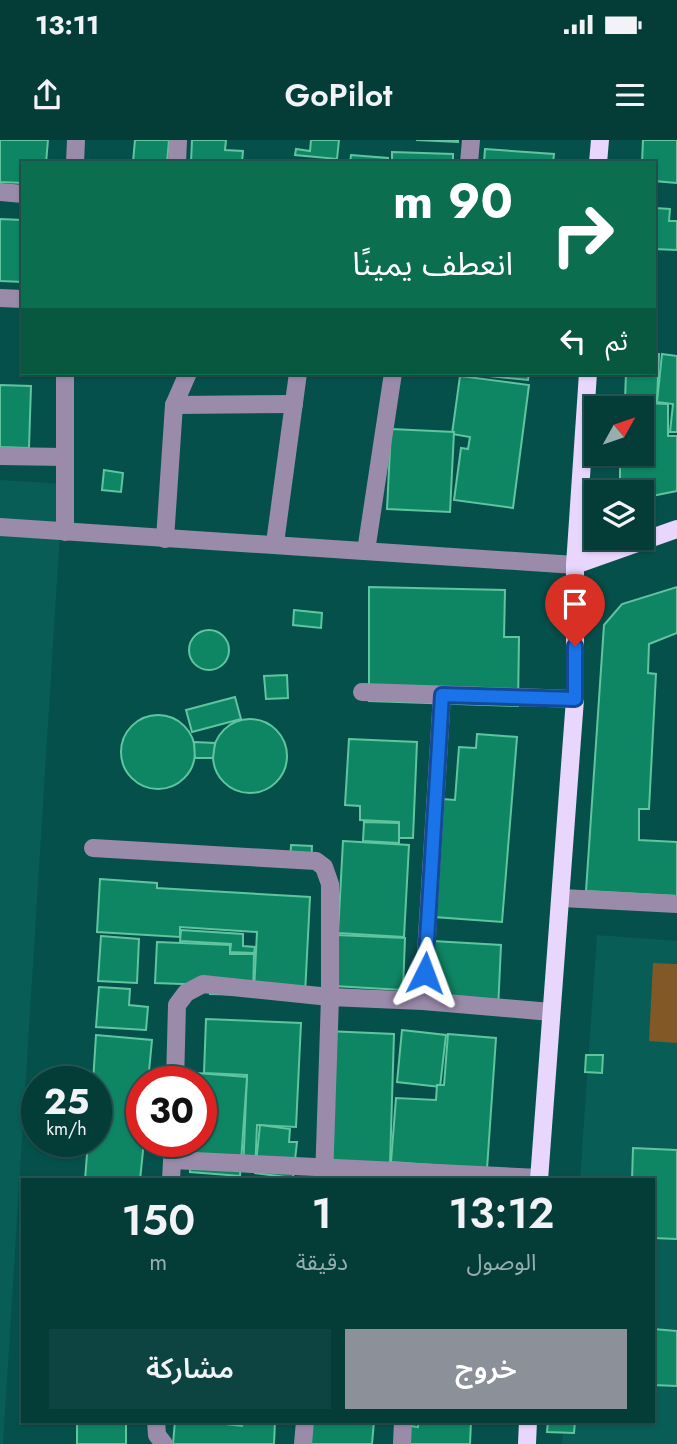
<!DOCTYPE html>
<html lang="ar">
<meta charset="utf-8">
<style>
body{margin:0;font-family:Jost,"Noto Sans Arabic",sans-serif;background:#0d4340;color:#f1f3f6;direction:rtl;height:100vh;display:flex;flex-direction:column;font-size:26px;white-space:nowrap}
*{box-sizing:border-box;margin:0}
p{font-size:23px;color:#97adae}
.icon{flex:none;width:38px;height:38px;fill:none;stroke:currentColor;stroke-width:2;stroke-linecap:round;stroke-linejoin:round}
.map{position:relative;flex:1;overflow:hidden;direction:ltr}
.side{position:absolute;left:21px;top:1038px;width:634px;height:245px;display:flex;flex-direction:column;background:#043c38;border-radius:0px;box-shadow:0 2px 5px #0004,0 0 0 2px #255653;direction:rtl}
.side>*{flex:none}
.guide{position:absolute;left:21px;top:21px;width:635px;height:214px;border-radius:0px;box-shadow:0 2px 5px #0004,0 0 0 2px #255653;direction:rtl;background:#0b6e4f;color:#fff;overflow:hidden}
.needle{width:46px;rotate:50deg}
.controls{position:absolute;left:584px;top:256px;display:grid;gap:14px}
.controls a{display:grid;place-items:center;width:70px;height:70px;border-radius:0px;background:#043c38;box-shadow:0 2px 5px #0004,0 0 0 2px #255653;font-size:35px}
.speed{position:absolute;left:21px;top:926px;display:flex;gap:14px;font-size:35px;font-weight:700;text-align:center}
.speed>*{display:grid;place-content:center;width:91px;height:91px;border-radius:50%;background:#043c38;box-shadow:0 2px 5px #0004,0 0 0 2px #255653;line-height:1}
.speed small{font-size:18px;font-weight:400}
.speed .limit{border:10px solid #d22;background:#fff;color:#111}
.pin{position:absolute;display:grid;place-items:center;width:60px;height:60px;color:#fff;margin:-72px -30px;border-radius:50% 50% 50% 0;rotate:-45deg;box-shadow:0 0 7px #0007}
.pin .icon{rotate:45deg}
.me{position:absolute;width:77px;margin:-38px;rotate:3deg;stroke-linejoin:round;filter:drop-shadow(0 0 5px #0008)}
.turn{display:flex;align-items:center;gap:24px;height:147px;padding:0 28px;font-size:32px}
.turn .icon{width:91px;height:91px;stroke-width:2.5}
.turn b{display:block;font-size:49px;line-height:60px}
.then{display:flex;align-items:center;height:66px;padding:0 28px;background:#0003;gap:14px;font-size:26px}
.eta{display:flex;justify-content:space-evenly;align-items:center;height:119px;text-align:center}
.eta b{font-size:42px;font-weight:600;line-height:49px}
.action{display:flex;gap:14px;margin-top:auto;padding:14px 28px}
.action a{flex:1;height:80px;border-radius:0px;background:#8c9099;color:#fff;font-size:28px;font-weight:600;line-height:80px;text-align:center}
.action a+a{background:#0d4340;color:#f1f3f6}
.status{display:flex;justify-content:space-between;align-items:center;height:49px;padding:0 35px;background:#043c38;direction:ltr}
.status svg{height:19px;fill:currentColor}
header{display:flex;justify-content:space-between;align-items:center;height:91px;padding:0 28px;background:#043c38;font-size:32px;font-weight:600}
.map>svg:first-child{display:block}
.built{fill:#085d57}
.green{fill:#825827}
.building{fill:#0e8664;stroke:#60c49f;stroke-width:2}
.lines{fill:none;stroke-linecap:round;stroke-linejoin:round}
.minor{stroke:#9b8bab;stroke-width:18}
.major{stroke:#e9d6fd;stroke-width:18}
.route-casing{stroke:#114b97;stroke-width:18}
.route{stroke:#1a73e8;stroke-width:12}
</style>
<div class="status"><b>13:11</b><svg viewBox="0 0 49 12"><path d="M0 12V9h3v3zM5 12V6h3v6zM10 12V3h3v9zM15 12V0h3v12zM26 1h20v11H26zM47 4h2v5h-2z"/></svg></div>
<header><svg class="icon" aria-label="menu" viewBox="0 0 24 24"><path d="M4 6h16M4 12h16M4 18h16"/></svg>GoPilot<svg class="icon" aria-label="share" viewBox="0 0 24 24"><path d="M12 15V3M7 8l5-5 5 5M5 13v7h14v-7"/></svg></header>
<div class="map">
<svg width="677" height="1304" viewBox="0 0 677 1304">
<rect width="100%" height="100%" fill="#06504b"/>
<g class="built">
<path d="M0 340 63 344 3 1304H0Z"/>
<path d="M597 795 677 801V1304H562L564 1281H653V1040L580 1039Z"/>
</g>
<path class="green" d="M653 823 677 824V903L649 901Z"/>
<g class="building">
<path d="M0 0H48L46 23H23V43L0 42Z"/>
<path d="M135 0H169L167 23 133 22Z"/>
<path d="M192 0H226L225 10 243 11 242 23H191Z"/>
<path d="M311 0H339L337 19 295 15 296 9 310 11Z"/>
<path d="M416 0H458V2Z"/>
<path d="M643 0H677V43L654 41V23H642Z"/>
<path d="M485 9 554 14 553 23H484Z"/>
<path d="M392 12 453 14V23H392Z"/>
<path d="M351 15 388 18V23H350Z"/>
<path d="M654 68 670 69 669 81H677V110L654 109Z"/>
<path d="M0 79 23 80V142L0 141Z"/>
<path d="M654 214H659L657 261 625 260 626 233H654Z"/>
<path d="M662 214 677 216V292H670L673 264 657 262Z"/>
<path d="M459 233H529L528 240Z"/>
<path d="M460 236 529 245 513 368 454 360 461 308 468 309 470 297 452 294Z"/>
<path d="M0 245 31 246 29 308 0 307Z"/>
<path d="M622 262 668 264V296H677V351L642 358V352H620V313H642V268H622Z"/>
<path d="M391 289 454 292 450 372 387 369Z"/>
<path d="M104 330 123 333 121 352 102 350Z"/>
<path d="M369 447 505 450 504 497H519L518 566 369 561Z"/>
<path d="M677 447V493L649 504 648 533 656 534 649 669H639V700L677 702V756L586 751 604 485 622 464Z"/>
<path d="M294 470 322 473 321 488 293 485Z"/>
<circle cx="209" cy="510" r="20"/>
<path d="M287 535 288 558 266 559 264 536Z"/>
<path d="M235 557 241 579 192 592 186 570Z"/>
<circle cx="158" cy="612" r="37"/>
<circle cx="250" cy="616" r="37"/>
<path d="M477 594 517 597 502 782 434 777 443 659 455 660 459 607 476 608Z"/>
<path d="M349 599 417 602 413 698H398L399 682 360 680V666L345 665Z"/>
<path d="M194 602 215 603 213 618H195Z"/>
<path d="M364 682 399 683V703L363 701Z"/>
<path d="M343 701 409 705 404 797 338 793Z"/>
<path d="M291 705 312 706 311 727 290 725Z"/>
<path d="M100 739 157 743V748L310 757 305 854 254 851 257 792 180 787V797L97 792Z"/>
<path d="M181 790 243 794V806L255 807 254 813 230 812 231 804 180 801Z"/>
<path d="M336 795 405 798 403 850 334 846Z"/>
<path d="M101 796 139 799 137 843 98 841Z"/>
<path d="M433 801 501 805 498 870 430 867Z"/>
<path d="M157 802 230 805V814H254L253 855 210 854V845L155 843Z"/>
<path d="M99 847 130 849 129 865 148 867 146 890 96 887Z"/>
<path d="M206 879 301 883 296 987 257 985 255 1032 243 1031 247 935 204 933Z"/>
<path d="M402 890 446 895 440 947 397 942Z"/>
<path d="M326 891 394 894 390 1024 322 1022Z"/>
<path d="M448 894 496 898 487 1029 391 1022 396 958 436 960 437 945H444Z"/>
<path d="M96 895 152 900 148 942H142L144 1001 140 1040H85L88 1001H96V942H93Z"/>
<path d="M586 915H603L602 933 585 932Z"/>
<path d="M197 933 247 937 240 1036 190 1032 192 1001H201V942H196Z"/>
<path d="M260 985 290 989 289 1002H297L293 1038 255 1033Z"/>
<path d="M633 1008 677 1010V1099L653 1098V1040H632Z"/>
<path d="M653 1189 677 1191V1246L653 1245Z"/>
<rect x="77" y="1281" width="49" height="23"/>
<path d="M175 1281H226V1284L242 1286 243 1281H275L274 1304H173Z"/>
<path d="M303 1281H374L372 1304H301Z"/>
<path d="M418 1281H471L470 1304H402L403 1285 418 1287Z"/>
<path d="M548 1281H575L574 1293 547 1292Z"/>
</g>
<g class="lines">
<g class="minor">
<path d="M75 23 76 0"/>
<path d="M177 23 178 0"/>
<path d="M469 23 471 0"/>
<path d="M0 52 23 54"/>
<path d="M0 158 23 159"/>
<path d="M174 265 294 264"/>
<path d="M0 316 65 317"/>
<path d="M0 387 575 425"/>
<path d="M65 392V233"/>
<path d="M165 399 174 265 188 233"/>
<path d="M275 403 298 233"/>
<path d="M366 411 393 233"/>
<path d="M362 552 575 559"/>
<path d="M442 555 423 861 551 872"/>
<path d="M93 708 316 721 324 727 330 744V857L324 1040"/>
<path d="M562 758 677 764"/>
<path d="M175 942 177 865 186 853 203 844 330 857 423 861"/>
<path d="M173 1020 539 1038"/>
<path d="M171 1040 173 1001"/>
<path d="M156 1281 157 1295 164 1304"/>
<path d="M303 1304 305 1281"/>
<path d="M402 1304 403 1281"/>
</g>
<g class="major">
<path d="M598 23 600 0"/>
<path d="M575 425 677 389"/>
<path d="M539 1040 575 559V425L588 233"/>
<path d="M527 1304 528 1281"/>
</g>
</g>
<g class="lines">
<defs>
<path id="route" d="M425 833 442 555 575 559V506"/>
</defs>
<use href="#route" class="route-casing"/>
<use href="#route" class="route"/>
</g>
</svg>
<div class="controls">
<a><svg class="needle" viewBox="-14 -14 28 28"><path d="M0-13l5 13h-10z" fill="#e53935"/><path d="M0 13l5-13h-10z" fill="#97adae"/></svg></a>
<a><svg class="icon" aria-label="layers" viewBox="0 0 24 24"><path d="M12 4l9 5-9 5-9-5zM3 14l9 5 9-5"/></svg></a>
</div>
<div class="speed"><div>25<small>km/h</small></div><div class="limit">30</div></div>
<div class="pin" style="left:575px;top:506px;background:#d93025"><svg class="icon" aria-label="arrive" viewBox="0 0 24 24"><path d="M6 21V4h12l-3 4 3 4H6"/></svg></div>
<svg class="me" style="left:425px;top:833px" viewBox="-20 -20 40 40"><path d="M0-17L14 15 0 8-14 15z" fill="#1a73e8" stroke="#fff" stroke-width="4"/></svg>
<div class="guide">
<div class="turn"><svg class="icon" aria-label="right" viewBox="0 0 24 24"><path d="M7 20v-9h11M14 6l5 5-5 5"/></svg><div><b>90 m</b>انعطف يمينًا</div></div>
<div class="then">ثم<svg class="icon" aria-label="left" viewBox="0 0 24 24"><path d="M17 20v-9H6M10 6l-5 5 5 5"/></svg></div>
</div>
<section class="side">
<div class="eta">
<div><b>13:12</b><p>الوصول</p></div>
<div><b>1</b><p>دقيقة</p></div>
<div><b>150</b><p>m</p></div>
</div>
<div class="action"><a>خروج</a><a>مشاركة</a></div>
</section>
</div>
